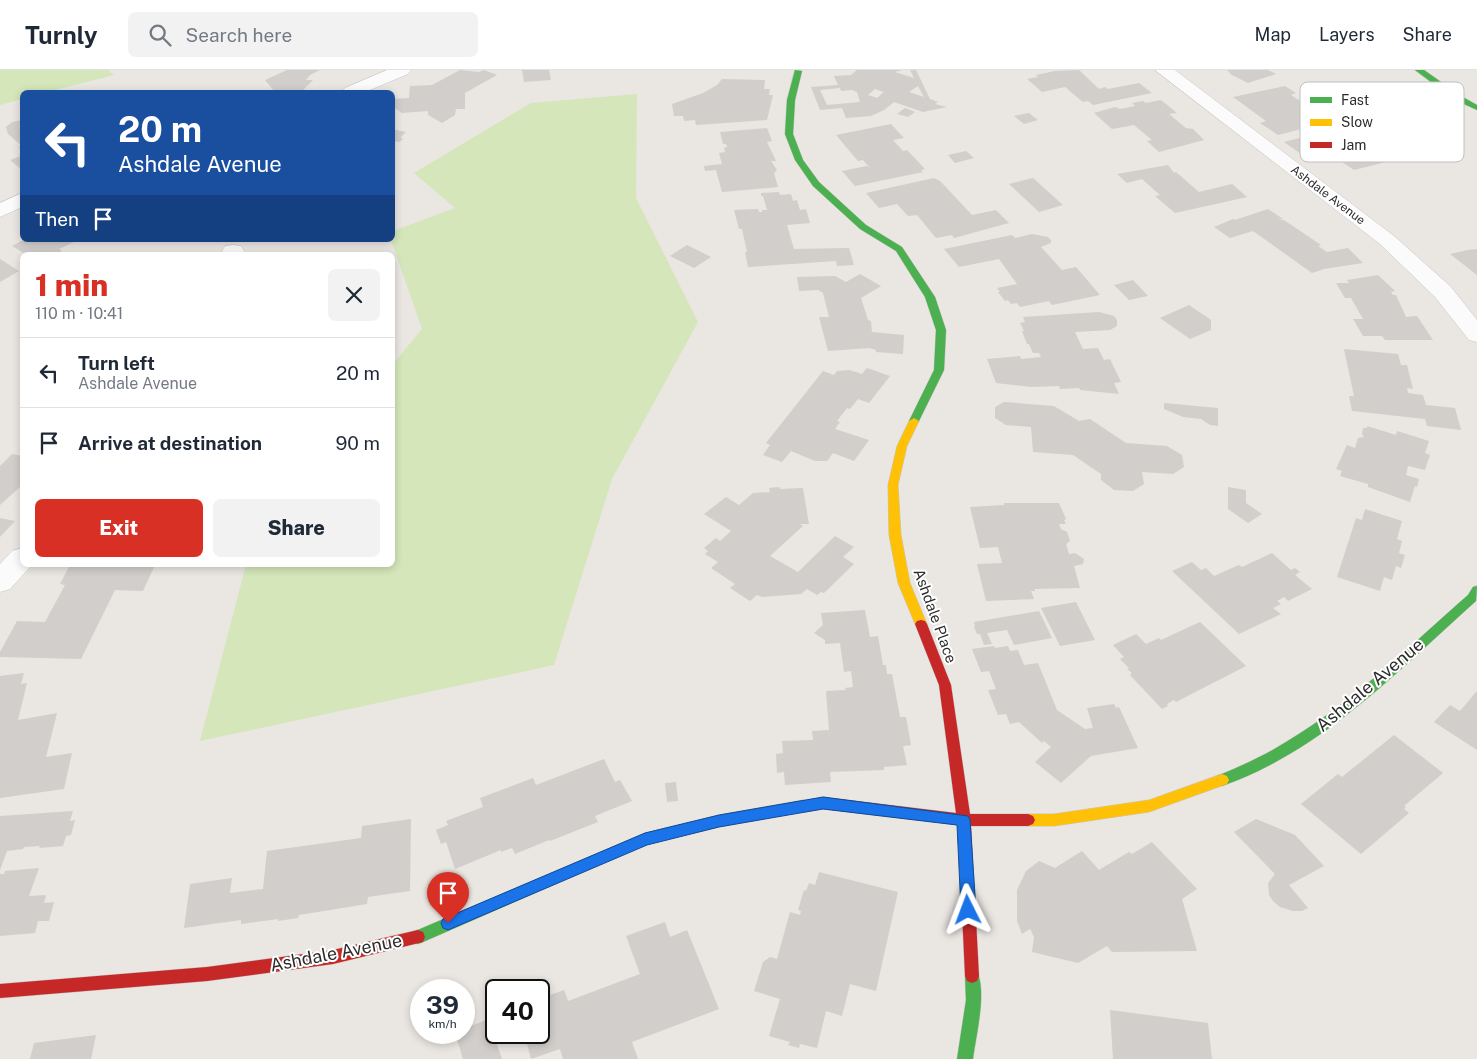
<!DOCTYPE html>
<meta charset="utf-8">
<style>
body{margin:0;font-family:"Public Sans",sans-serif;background:#f2f2f3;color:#1f2937;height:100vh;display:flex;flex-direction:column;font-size:19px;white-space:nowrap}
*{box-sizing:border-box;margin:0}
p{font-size:16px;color:#747a83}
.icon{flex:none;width:28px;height:28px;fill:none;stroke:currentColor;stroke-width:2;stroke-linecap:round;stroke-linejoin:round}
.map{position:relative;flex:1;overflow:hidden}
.details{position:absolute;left:20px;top:182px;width:375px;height:315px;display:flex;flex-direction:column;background:#fff;border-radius:8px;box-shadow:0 2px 8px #0003}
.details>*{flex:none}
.top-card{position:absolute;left:20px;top:20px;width:375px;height:152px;border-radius:8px;box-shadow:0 2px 8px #0003;background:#1a4fa0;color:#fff;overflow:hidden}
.speed{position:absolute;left:410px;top:909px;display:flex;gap:10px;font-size:25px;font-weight:700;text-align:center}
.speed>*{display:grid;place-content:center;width:65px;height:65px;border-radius:50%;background:#fff;box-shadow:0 2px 8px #0003;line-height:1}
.speed small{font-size:12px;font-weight:400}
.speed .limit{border:2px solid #111;border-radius:8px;background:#fff;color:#111}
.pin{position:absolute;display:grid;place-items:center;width:42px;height:42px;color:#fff;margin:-51px -21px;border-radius:50% 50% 50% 0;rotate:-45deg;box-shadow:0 0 5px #0007}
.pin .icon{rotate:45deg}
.me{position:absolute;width:55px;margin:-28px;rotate:357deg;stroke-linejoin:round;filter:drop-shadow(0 0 4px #0008)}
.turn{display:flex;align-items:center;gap:18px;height:105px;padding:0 15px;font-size:22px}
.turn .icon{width:65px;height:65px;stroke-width:2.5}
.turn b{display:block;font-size:35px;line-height:42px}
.then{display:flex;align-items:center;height:48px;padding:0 15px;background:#0003;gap:10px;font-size:19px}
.round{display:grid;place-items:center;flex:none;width:52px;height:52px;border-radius:8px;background:#f2f2f3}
.headline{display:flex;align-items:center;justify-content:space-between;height:85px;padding:0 15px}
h1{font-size:30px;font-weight:800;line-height:38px;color:#d93025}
.primary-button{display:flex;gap:10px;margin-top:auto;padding:10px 15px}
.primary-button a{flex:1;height:58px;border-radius:8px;background:#d93025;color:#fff;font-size:20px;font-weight:800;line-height:58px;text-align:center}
.primary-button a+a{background:#f2f2f3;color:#1f2937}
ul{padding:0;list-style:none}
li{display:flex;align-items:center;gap:15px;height:70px;padding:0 15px;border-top:1px solid #e0e1e3}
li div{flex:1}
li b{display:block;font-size:19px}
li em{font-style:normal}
header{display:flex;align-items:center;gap:30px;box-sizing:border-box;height:70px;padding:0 25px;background:#fff;border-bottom:1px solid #e0e1e3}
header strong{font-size:24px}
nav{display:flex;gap:28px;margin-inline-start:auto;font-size:18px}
.search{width:350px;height:45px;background:#f2f2f3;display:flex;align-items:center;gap:12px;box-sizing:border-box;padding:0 18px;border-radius:8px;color:#747a83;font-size:19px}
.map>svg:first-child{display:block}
.green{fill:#d4e6ba}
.building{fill:#d1cecb;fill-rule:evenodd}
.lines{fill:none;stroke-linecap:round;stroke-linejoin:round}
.street-casing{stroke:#c6c5c5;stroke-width:1}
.fast-casing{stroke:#c6c5c5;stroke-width:1}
.slow-casing{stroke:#c6c5c5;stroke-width:1}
.jam-casing{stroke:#c6c5c5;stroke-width:1}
.street{fill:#fcfbfb;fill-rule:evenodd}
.fast{fill:#4caf50;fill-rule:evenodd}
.slow{fill:#ffc107;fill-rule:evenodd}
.jam{fill:#c62828;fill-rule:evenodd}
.route{fill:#1a73e8;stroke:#114b97}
.labels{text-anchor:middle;stroke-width:4;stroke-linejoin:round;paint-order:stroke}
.far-street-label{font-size:12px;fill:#2c2c2c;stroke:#fff}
.street-label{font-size:15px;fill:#2c2c2c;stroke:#fff}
.near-street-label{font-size:18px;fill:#2c2c2c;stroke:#fff}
.key{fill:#fff;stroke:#c0c0c0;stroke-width:1}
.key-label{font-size:14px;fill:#2c2c2c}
</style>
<header>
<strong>Turnly</strong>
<div class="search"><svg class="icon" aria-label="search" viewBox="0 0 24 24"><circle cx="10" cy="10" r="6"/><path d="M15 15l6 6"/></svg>Search here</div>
<nav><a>Map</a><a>Layers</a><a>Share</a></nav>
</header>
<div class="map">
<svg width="1477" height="989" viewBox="0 0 1477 989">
<rect width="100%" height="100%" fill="#eae6e2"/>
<g class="green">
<path d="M0 0H108L114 5 47 22H22V29L0 35Z"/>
<path d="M637 24 636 128 698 252 612 409 554 595 200 671 246 495H392L393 294 422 259 391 170 393 161 455 138 414 103 531 33Z"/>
</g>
<g class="building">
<path d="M287 0H320L310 5 306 10H313L302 21 306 22H275L265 10Z"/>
<path d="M460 0 479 2 484 0 497 5 465 23V39H456L455 45 442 53 428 45V41L402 43 392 36V29L409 28 410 16 432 15Z"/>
<path d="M522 0H549L551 10 524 12Z"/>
<path d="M857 0H902L895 2 914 8 910 0H916L930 29 938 32 935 34 947 37 923 42 894 32 884 40 871 46 846 48 842 38 820 40 811 17 838 15 834 6 851 5ZM918 16 924 27 909 22ZM840 18 841 21 852 20 857 22 860 32 827 35 820 20ZM875 19 884 22 877 28 868 25Z"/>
<path d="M1079 0 1099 19 1105 17 1108 19 1139 13 1152 23 1093 35 1088 31 1083 32 1065 17 1042 22 1027 9 1038 7 1036 5 1055 1Z"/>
<path d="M1227 0H1268L1276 4 1248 13 1230 4H1231Z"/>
<path d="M722 9 765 10 764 19H770L769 25H773L767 50 696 55 695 50 684 51 683 46H674L672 34 703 23 717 15Z"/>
<path d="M1285 16 1296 23 1291 25 1315 41 1305 43 1321 54 1278 65 1260 53 1266 51 1233 27Z"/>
<path d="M1161 30 1177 43 1169 44 1186 58 1193 59 1204 70 1159 82 1147 71 1152 70 1134 55 1112 59 1094 43 1115 37 1120 39 1135 36 1132 33 1143 31 1146 33Z"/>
<path d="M905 38 915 42 908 47 897 44Z"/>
<path d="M1029 43 1038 50 1024 54 1014 46Z"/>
<path d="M22 50V80L18 77 22 76 8 64 6 57 12 52Z"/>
<path d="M891 54 904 68 893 70 903 81 907 80 925 99 921 100 923 102 855 116 842 101 867 96 870 98 863 90 858 91 836 65Z"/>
<path d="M767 58 772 71 767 72 776 91H771L777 100 774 103 778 117 722 122 716 100 705 101 704 96 722 94 719 83 725 82 724 78 727 77 726 74H723L720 62Z"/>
<path d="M392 59 406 62 400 68H403L400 72 392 71Z"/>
<path d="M1354 59 1398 89 1354 100 1326 81 1304 86 1284 72 1307 66 1321 67Z"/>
<path d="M966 81 974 88 955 93 948 85Z"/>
<path d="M22 83V100L10 90 21 86 19 84Z"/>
<path d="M1168 95 1174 103 1176 102 1199 122 1232 114 1247 127 1175 143 1155 126 1160 125 1142 109 1127 113 1117 104Z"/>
<path d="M934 108 940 111 972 145 996 140 1009 153 954 168 952 165 936 168 917 145 908 146 897 134 879 138 866 123Z"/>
<path d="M1033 108 1063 135 1039 142 1009 114Z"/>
<path d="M779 122 780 125 791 124 793 131 797 130 800 140 806 139 810 153 787 155 794 179 849 178 854 195 837 196 836 191 748 197 745 182H747L742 159H739L734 140 758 139 759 142H762V140H767L763 126H761V123Z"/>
<path d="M1268 139 1283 149 1278 150H1284L1321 175 1318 176 1327 182 1348 178 1363 193 1324 199 1312 203 1253 161 1230 168 1214 157 1233 149 1235 150Z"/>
<path d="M1032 164 1048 167 1051 170V173L1041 177 1062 200 1076 197 1100 225 1052 235 1049 231 1020 237 1017 233 1011 234 1008 230 1005 231 998 222H1000L997 218 1017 214 999 189 959 197 944 179 1012 165 1015 168Z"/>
<path d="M23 170H78L59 179 62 181 53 185H27L12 176Z"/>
<path d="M687 175 711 187 694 198 670 186Z"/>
<path d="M1477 179V205L1450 184 1468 180Z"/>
<path d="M0 189 19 201 0 212Z"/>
<path d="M860 204 881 216 861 228 868 250 871 251 872 262 904 265 903 284 876 282V280L869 278 828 281 819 247H829L823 223 818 220 799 221 797 207 835 206 846 212Z"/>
<path d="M1378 205 1395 221 1391 222 1393 225H1396L1406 247 1417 246 1433 270H1385L1382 266H1363L1353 249H1363L1351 228H1345L1336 213H1349L1347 210Z"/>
<path d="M1133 210 1148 226 1129 230 1114 215Z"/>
<path d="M1189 235 1211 250V260L1190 269 1160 248Z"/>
<path d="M1099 242 1114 246 1117 250V256L1110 260 1075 262 1083 279 1098 278 1104 290 1110 289 1121 312 1114 313 1119 324 1080 320 1079 318 1060 319 1059 316 1031 317 996 313 987 289 1020 286 1021 289 1041 287 1039 283H1033L1029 274H1027L1022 261H1024L1020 253 1025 252 1023 247Z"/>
<path d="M1344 279 1398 284 1401 295H1407L1413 319 1407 318 1408 323 1423 325 1426 335 1455 338 1461 360 1427 356 1425 349 1352 341 1349 326H1354Z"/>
<path d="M867 298 890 306 869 333 858 329 850 339 847 338 837 351 840 352 835 359 869 370 854 391 833 383 827 391H815L791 381 782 392 763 385 770 375 766 373 823 301 834 305 837 301 849 300 862 304Z"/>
<path d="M1004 332 1054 336 1079 351 1090 349 1126 373 1167 376 1182 385 1184 397 1173 404 1142 402 1144 414 1133 421 1114 420 1101 410V404L1073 385 1033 382 1031 357 1006 355 995 348V337Z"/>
<path d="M1164 333 1218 338V356L1210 355 1201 349 1183 347 1164 339Z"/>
<path d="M1367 356 1396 365 1397 361 1429 371 1425 383 1430 385 1425 400 1408 396 1406 405 1419 409 1417 417 1415 416 1410 432 1368 417V414L1340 406 1342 401 1336 399 1347 375 1355 378 1358 368 1364 367 1362 364 1363 358H1367Z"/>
<path d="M12 384 22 386V415L0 435V396Z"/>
<path d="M779 417 780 419 803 418 809 454H800L803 456 770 486 798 502 835 466 854 477 843 487 854 494 824 523 821 522 817 525 807 519 801 524 762 527 757 525 750 531 730 518 735 514 711 498 718 492 705 484 708 481 704 478 716 468 720 471 731 461 704 444 726 427 739 435 753 423 770 422 769 418Z"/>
<path d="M1228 417 1246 420V433L1262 444 1248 453 1228 439Z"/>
<path d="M1004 433H1059L1066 449 1064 450 1066 454H1059L1061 459 1067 462 1070 471 1066 474 1069 484 1075 483 1084 489 1083 494 1074 496 1080 518 1035 519V521H1031L1034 529 986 531 977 494 1002 493 998 477 980 478 970 437 1004 435Z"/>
<path d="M1365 439 1402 451 1397 469 1402 471 1399 483 1405 485 1401 498 1396 496 1392 510 1384 507 1380 521 1337 507 1356 448 1362 450Z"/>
<path d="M0 448 15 451 0 467Z"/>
<path d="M1272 483 1291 500 1295 498 1300 502 1295 505 1312 519 1288 531 1284 527 1277 531 1281 534 1273 538 1281 544 1239 564 1172 501 1192 492 1201 500 1206 498 1214 506 1239 495 1242 497Z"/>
<path d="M70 495H155L143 521 115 520 81 589 0 587V582L17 551 45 552 65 515 60 514Z"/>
<path d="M1076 532 1095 570 1060 576 1041 538Z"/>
<path d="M865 540 870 567 878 566 883 595H886L887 604H892L900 647H906L911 675 903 676 907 695 884 697V700L830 702 831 712 785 715 784 702 777 703 776 684 783 683 782 671 813 670 812 661 829 660 826 621 846 620 845 618 853 617 851 601 844 602 840 573 825 574V570L814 563 823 555 821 543Z"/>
<path d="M1039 541 1052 568 1014 575 1007 560 987 563 992 574 984 575 980 564H977L974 557 975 556 974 552Z"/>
<path d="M1200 552 1246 596 1176 632 1174 630 1167 634 1168 636 1162 639 1130 605 1132 603 1127 599 1129 598 1120 589 1124 587 1113 575 1136 564 1146 574 1159 568 1161 570Z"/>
<path d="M994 576 995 578 1008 576 1010 581 1018 580 1024 595 1038 593 1057 640 1085 659 1093 658 1087 638 1114 634 1116 638 1119 637 1138 678 1091 686 1061 713 1035 692 1051 677 1044 671 1042 673 1019 652 1010 654 1006 644 998 645 988 620 996 619 989 601 981 602 972 579Z"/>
<path d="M24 603 21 614 27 613 18 650 57 643 46 687 72 683 64 719 0 728V606Z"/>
<path d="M1477 621V680L1434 652 1450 635 1460 641Z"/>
<path d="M1394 665 1443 703 1404 736 1406 737 1404 739 1409 743 1361 784 1301 734 1338 704 1342 707Z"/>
<path d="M604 689 615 712 620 710 632 731 595 746 598 752 550 771 549 770 515 784 512 778 501 782V780L455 799 446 772 441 774 436 760 448 755 446 751 483 737 480 728 533 708 536 715Z"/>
<path d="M676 712 678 731 667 732 665 713Z"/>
<path d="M73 741 70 751 75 750 71 765 66 766 63 776 39 778 40 776 24 777 23 779 7 781 0 800V746Z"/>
<path d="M411 749 410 821 368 827 367 834 299 845 298 848 278 851V849L241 854V850L184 858 190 814 232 808 230 823 263 819 267 781 361 768 362 756Z"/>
<path d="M1256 749 1295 765 1324 796 1289 815 1308 838 1302 841H1293L1280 837 1273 831 1269 825 1268 813 1275 804 1234 762Z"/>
<path d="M1152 772 1197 819 1182 829 1197 881 1112 882 1107 876 1078 893 1032 882 1034 867 1030 859 1022 864 1017 851V820L1026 801 1039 791 1055 798 1082 781 1099 800 1129 782 1132 784Z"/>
<path d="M39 798 29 826 46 825 44 833 54 832 49 851H38L35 863 0 866V804H4L5 801Z"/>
<path d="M819 802 898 822 876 921 850 914 842 946 826 941 817 978 800 974 799 978 788 975 790 972 769 966 780 929 754 921 763 892 770 887 777 889 790 842 800 845 801 841 798 840 804 820 806 821 809 813 815 815Z"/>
<path d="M665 852 670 867 687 860 719 939 632 972 638 989H563L560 979 531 989 524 962H539V929L564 920 568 931 640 904 626 866Z"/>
<path d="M1110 940 1208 953 1212 989H1113Z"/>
<path d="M488 949 502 989H463L455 963 464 962V959Z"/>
<path d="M96 965 91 989H30L34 973Z"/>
</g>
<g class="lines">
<defs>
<g id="street">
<path d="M387 0H411L408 4 365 22H342L345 18Z"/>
<path d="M1155 0H1175L1394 166 1451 217 1477 250V272L1469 270 1435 227 1380 174Z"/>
<path d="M22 123V137L0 147V133Z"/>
<path d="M233 175 241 176 244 181 242 185H220L225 176Z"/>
<path d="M22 478V495H32L10 519 0 522V494L12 481Z"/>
</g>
<g id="fast">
<path d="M795 0 802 1 795 30 793 64 803 90 819 112 866 155 902 177 935 227 946 260 944 300 918 353H910L909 351 934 300 936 260 925 227 896 181 860 159 813 116 795 90 785 64 787 30Z"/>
<path d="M1415 0H1424L1461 26 1477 35V40L1455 30Z"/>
<path d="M1477 516 1476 531C1399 600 1322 681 1222 716L1217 714 1215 710 1217 706C1241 696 1264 686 1286 672 1353 632 1410 576 1468 525L1473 517Z"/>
<path d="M804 730 809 732 811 736 809 740 719 757 647 774 423 872 418 874 413 872 411 867 413 862 645 763 719 745Z"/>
<path d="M972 899 977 901C987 923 976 965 973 989H957L966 930 965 906 967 901Z"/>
</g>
<g id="slow">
<path d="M914 348 919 351 907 376 898 415 901 465 910 513 927 554 925 557H917L915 554 898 513 889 465 888 415 897 376 909 351Z"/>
<path d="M1222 704 1227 706 1229 710 1227 714 1149 742 1054 756H1028L1023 754 1021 750 1023 746 1028 744H1054L1149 730Z"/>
</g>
<g id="jam">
<path d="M921 550 925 551 927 554 951 615 970 744H1028L1033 746 1035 750 1033 754 1028 756H971L979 906 977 911 972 913 967 911 965 906 958 755 823 739 804 742 799 740 797 736 799 732 823 727 956 743 939 615 915 554 917 551Z"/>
<path d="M418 860 423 862 425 867 423 872 333 894 207 911 0 928V914L207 897 333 880Z"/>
</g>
</defs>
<use href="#street" class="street-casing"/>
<use href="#fast" class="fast-casing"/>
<use href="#slow" class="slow-casing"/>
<use href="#jam" class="jam-casing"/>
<use href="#street" class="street"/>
<use href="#fast" class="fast"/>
<use href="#slow" class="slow"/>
<use href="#jam" class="jam"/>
</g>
<path class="route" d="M823 727 968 746 970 750 976 840 974 844 968 846 963 844 961 840 957 755 823 739 719 757 647 775 448 860 443 858 441 853 443 849 645 763 719 745Z"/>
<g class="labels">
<g class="far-street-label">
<text transform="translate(1328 125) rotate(37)" y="4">Ashdale Avenue</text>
</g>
<g class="street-label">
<text transform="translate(935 546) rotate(70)" y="5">Ashdale Place</text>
</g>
<g class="near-street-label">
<text transform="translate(1370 615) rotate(-40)" y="6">Ashdale Avenue</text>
<text transform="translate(336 883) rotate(-11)" y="6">Ashdale Avenue</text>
</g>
</g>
<rect x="1300" y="12" width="164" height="80" rx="8" class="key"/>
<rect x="1310" y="27" width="22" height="6" fill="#4caf50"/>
<rect x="1310" y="49" width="22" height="7" fill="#ffc107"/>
<rect x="1310" y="72" width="22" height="6" fill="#c62828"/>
<g class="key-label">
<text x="1341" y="35">Fast</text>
<text x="1341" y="57">Slow</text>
<text x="1341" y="80">Jam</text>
</g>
</svg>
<div class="speed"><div>39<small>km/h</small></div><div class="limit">40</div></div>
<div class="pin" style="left:448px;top:853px;background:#d93025"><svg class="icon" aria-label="arrive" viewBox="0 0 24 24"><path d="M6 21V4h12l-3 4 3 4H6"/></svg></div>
<svg class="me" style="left:968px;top:840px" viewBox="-20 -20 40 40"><path d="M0-17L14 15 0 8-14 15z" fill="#1a73e8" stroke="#fff" stroke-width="4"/></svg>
<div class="top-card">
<div class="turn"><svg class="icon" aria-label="left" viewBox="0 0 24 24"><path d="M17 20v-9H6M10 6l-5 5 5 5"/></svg><div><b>20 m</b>Ashdale Avenue</div></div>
<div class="then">Then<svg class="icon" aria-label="arrive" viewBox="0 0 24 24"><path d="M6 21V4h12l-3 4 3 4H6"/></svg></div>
</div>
<section class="details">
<div class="headline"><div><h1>1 min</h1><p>110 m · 10:41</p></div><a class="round"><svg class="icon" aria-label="close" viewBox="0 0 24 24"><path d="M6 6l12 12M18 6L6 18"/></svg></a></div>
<ul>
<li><svg class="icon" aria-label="left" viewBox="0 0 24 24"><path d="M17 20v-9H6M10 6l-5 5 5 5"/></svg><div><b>Turn left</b><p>Ashdale Avenue</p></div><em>20 m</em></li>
<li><svg class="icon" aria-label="arrive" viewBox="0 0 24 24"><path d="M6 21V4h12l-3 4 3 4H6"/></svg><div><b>Arrive at destination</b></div><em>90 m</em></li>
</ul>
<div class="primary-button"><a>Exit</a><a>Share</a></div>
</section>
</div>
